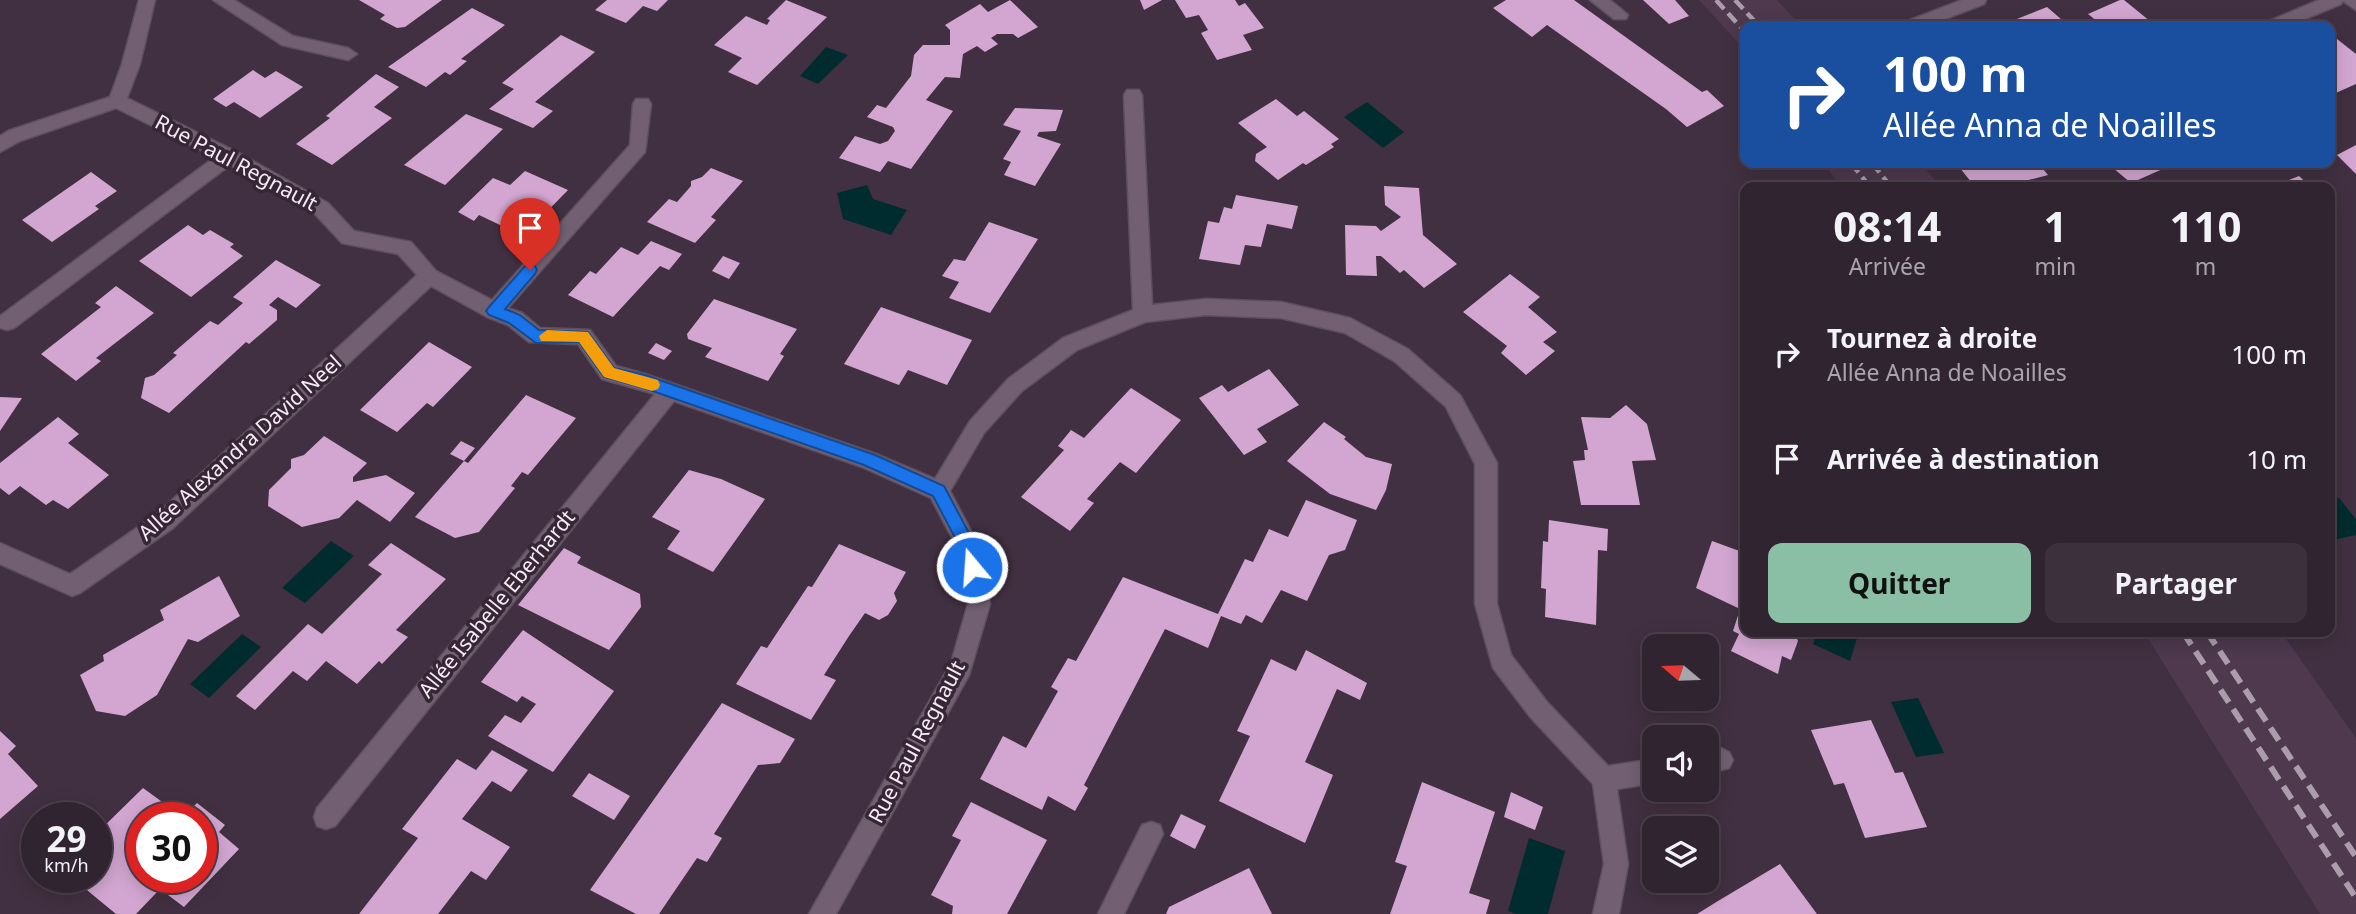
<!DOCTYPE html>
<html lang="fr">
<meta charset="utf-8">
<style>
body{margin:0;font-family:"Noto Sans",sans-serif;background:#3d303d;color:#f1f3f6;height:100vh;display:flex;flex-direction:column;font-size:26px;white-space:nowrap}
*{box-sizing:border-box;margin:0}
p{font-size:23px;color:#a8a4ab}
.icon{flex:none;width:38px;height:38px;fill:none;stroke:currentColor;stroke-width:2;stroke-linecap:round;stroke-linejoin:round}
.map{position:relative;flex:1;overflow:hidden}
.details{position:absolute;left:1740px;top:182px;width:595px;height:455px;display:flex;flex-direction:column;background:#312431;border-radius:14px;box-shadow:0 4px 18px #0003,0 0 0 2px #4c414d}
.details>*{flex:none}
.banner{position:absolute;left:1740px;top:21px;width:595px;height:147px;border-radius:14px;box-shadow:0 4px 18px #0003,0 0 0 2px #4c414d;background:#1a4fa0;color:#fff;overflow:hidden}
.needle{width:46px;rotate:289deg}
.buttons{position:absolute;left:1642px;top:634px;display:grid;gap:14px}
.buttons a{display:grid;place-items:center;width:77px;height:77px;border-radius:14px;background:#312431;box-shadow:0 4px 18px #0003,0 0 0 2px #4c414d;font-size:35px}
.speed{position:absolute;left:21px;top:802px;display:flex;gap:14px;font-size:35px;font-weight:700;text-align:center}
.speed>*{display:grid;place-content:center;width:91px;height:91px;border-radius:50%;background:#312431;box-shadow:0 4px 18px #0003,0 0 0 2px #4c414d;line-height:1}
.speed small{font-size:18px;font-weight:400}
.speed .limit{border:10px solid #d22;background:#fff;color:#111}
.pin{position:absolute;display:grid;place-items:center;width:60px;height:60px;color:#fff;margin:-72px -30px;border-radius:50% 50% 50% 0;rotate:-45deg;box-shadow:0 0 7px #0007}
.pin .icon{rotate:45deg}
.me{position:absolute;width:77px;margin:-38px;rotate:342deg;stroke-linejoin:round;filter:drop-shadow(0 0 5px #0008)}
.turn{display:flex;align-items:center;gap:24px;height:147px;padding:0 28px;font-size:32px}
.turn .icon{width:91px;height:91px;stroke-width:2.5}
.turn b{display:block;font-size:49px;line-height:60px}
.eta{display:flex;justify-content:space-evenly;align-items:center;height:119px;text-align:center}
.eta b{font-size:42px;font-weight:700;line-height:49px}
.primary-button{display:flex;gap:14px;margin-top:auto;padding:14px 28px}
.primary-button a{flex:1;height:80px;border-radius:14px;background:#8abfa5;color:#111;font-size:28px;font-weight:700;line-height:80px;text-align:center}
.primary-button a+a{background:#3d303d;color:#f1f3f6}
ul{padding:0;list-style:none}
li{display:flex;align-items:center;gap:21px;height:105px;padding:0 28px}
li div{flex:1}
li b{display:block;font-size:26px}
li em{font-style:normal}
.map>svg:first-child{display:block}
.built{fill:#4e394e}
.water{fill:#002c2f}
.building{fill:#d2a6d1;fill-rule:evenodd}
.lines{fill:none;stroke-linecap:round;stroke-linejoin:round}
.minor-casing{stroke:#5d4f5d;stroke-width:3}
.minor{fill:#726072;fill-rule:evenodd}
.rail-far1{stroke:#ab9dab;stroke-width:4.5;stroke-dasharray:12 6;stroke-linecap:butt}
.rail{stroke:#ab9dab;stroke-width:6;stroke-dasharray:15 8;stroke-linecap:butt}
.route{fill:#1a73e8;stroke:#114b97;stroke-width:2}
.slow{fill:#f59e0b}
.labels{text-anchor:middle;stroke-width:7;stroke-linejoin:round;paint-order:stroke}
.street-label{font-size:21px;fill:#f5eaf5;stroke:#362636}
</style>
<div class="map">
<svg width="2356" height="914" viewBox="0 0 2356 914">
<rect width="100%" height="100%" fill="#413041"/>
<g class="built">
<path d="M1699 0H1777L1801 26H1745V50Z"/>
<path d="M1824 163H1920L1941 187H1841Z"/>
<path d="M2144 632H2281L2356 738V914H2320Z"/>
</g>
<g class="water">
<path d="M826 47 848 55 818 84 800 76Z"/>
<path d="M1367 102 1404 132 1383 148 1344 117Z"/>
<path d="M867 185 873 199 907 210 891 235 843 219 837 193Z"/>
<path d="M2339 498 2356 519V535L2329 541V500Z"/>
<path d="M331 541 354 556 305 603 282 588Z"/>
<path d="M1817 632H1859L1850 661 1813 644Z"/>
<path d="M242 634 261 647 209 698 190 684Z"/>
<path d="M1918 698 1944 753 1916 757 1891 702Z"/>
<path d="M1529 838 1565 851 1548 914H1516L1508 911Z"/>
</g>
<g class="building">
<path d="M359 0H442L405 27 397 28 380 19 385 15Z"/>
<path d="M607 0H668L657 11 643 6 626 23 595 10Z"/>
<path d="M786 0 827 17 757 85 728 72 742 58 714 45 746 16 767 25 770 20 767 19Z"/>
<path d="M1010 0 1038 27 1018 38 1013 34H997L991 38 998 44 985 52 977 46 963 54 960 78 945 77 926 100 953 111 911 169 888 161 880 172 839 158 855 136 880 144 888 141 895 131 893 127 867 117 877 105 886 108 911 76 914 55 923 45H950V30L945 25 980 4 988 12Z"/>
<path d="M1140 0H1162L1144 10Z"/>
<path d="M1175 0H1235L1239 6 1245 3 1264 28 1243 35 1252 50 1217 60 1201 33 1208 30 1199 15 1186 18Z"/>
<path d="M1506 0H1574L1702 92 1707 90 1724 106 1687 127 1666 109 1547 25 1532 37 1493 8Z"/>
<path d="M1643 0H1675L1689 16 1669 24Z"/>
<path d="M2120 0H2124L2156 26H2103L2088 14Z"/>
<path d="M2047 7 2069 26H1999Z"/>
<path d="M472 8 505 25 461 59 467 61 450 75 445 72 426 87 388 67Z"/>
<path d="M561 35 595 52 535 102 553 111 533 128 489 109 514 89 502 83Z"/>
<path d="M2337 39 2356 54V84L2329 96V43Z"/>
<path d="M253 70 265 78 276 71 303 87 260 118 234 102 226 107 213 99Z"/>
<path d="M376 74 399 87 374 107 392 118 332 165 296 144 330 118 326 116Z"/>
<path d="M1276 99 1297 116 1304 111 1339 139 1331 144 1334 147 1306 165 1303 163 1278 180 1255 161 1256 154 1267 147 1238 123Z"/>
<path d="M1015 108 1063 110 1056 131 1039 132 1037 136 1061 144 1035 186 1004 175 1011 162 1003 159 1021 131 1003 125Z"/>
<path d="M466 114 503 129 445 185 404 165Z"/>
<path d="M2356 145V174L2337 155Z"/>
<path d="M1982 163H2038L2048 175 2017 183 2021 187H1975L1960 168Z"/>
<path d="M2107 163H2159L2165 168 2131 183Z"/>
<path d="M711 168 743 181 711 217 716 220 695 243 647 222 669 199 677 202 691 186V181L702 177Z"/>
<path d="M525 171 568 190 523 236 479 215 474 221 458 212 493 178 510 185Z"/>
<path d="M91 172 117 191 95 206 99 209 52 242 22 220Z"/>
<path d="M2299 176 2311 187H2297L2289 180Z"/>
<path d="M1384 186 1419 188 1423 235 1457 264 1424 288 1404 270 1400 273 1381 256H1376L1377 276 1346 275 1345 225 1376 226 1381 231 1401 217 1385 205Z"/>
<path d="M1236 195 1298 206 1292 229 1267 224 1261 247 1245 245 1240 265 1199 259 1208 221 1219 223 1224 207 1232 209Z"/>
<path d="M989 222 1038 239 990 313 949 298 959 282 942 276 954 259 965 261Z"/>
<path d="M188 225 203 235 210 230 234 244 230 247 243 256 191 297 139 261Z"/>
<path d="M651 241 682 254 669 270 660 266 613 317 568 295 590 271 596 274 621 247 638 255Z"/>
<path d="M723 256 740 263 729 279 712 271Z"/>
<path d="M276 260 321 285 296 308 278 297 269 305 277 310V320L249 344 246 342 169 413 141 398 145 378 154 375 177 355 173 353 210 321 218 325 243 303 233 297Z"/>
<path d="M1510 274 1540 297 1528 307 1557 332 1543 342 1555 351 1526 375 1501 353 1507 346 1463 312Z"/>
<path d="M116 286 154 313 96 358 101 361 76 381 41 354 101 307 95 303Z"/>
<path d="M714 299 797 329 780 354 784 356 768 381 705 357 712 348 688 339 687 334Z"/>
<path d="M881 307 972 340 947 385 908 370 899 385 844 364Z"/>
<path d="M429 342 472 367 433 407 427 403 397 432 360 410Z"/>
<path d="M656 343 672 351 664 360 648 353Z"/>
<path d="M1269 369 1299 405 1257 429 1267 442 1244 455 1199 398 1222 385 1228 392Z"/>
<path d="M1131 388 1181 420 1136 473 1120 462 1087 499 1094 503 1070 531 1021 497 1064 450 1058 446 1071 430 1084 438Z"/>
<path d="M526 395 576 418 528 475 522 472 511 486 515 488 479 532 455 538 415 517 464 461 450 454 461 441 475 448 464 461 468 463Z"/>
<path d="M0 397 22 398 0 431Z"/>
<path d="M1626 405 1647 424 1656 460 1632 461 1640 505H1581L1573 461 1585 460 1584 450H1588L1581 417 1610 418Z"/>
<path d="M58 417 79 434 68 443 109 475 68 509 53 500 46 505 20 486 9 495 0 488V463Z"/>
<path d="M1324 422 1346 437 1344 439 1366 457 1392 464 1386 490 1376 510 1330 494 1287 461Z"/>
<path d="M324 436 367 463 353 477V482L386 475 415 493 390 522 357 500 339 518 302 527 268 506 269 490 291 468V459L304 455Z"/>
<path d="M689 470 721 479 765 499 713 572 667 549 680 531 652 517Z"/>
<path d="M1306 500 1357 520 1345 550 1329 555 1307 601 1281 590 1262 623 1246 615 1241 624 1221 616 1208 648 1165 629 1084 785 1088 788 1075 811 1048 796 1042 810 980 779 1003 736 1026 748 1058 691 1051 687 1068 658 1076 661 1123 577 1218 614 1245 559 1253 562 1269 529 1288 537Z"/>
<path d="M1549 520 1608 529 1607 551 1598 550 1596 625 1545 617 1546 589 1541 588 1543 541 1548 542Z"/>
<path d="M1712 541 1745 553V632H1794L1798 641 1791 660 1782 656 1778 674 1731 651 1739 634 1733 631 1740 609 1696 588Z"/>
<path d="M391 543 446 579 396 630 408 637 382 664 379 661 357 684 326 661 307 681 293 671 255 710 236 696 308 624 322 634 382 574 368 565Z"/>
<path d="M839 544 906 572 894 593 897 601 888 615 879 620 865 613 849 636 824 675 836 680 811 720 736 684 761 646 767 648 808 586 812 587Z"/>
<path d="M564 548 581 557 577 563 640 594 641 607 609 650 518 605Z"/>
<path d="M219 576 240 616 198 642 188 639 157 695 125 716 96 711 80 675 104 661 103 655 164 620 160 610Z"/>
<path d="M523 630 614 691 553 772 488 736 505 715 521 723 536 704 522 696 517 702 481 682Z"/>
<path d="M1306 650 1367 683 1360 700 1337 689 1305 762 1333 775 1305 843 1219 801 1250 736 1237 731 1271 659 1296 671Z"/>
<path d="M722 703 795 739 780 763 758 765 714 834 722 838 707 862 697 858 659 914H636L590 890Z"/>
<path d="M1871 720 1895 773 1903 772 1927 827 1865 838 1844 783 1834 785 1811 730Z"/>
<path d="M0 731 16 746 8 754 38 786 0 819Z"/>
<path d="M492 750 528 770 511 792 492 781 462 819 510 847 486 880 471 871 438 914H359L418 838 402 829 457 759 476 770Z"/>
<path d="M589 773 630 796 614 820 572 796Z"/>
<path d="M1422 782 1495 812 1469 893 1490 900 1486 914H1390L1407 866 1395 862Z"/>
<path d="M143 788 183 817 197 803 225 825 219 832 239 849 184 907 160 889 136 914H116L71 877H96V834ZM142 817H201V877H142Z"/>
<path d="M1511 792 1543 807 1535 830 1504 817Z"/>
<path d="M971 802 1047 840 1007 914H952L953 906 931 895 961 840 952 836Z"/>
<path d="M1181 814 1206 826 1195 849 1170 836Z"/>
<path d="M1780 864 1817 914H1697L1718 901Z"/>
<path d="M1249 868 1272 914H1166L1169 907Z"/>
</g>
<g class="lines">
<defs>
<g id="minor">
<path d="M139 0H155L140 64 127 98 235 151 328 203 354 231 411 242 436 271 492 300 630 145 633 104 636 99H648L651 104 645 152 508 308 522 313 540 328 590 330 616 366 645 374 876 454 935 479 970 421 1008 379 1063 338 1133 310 1124 95 1127 90H1139L1142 95 1152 305 1206 299 1281 302 1350 318 1408 349 1460 395 1497 463V604L1511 655 1547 702 1608 766 1654 759V783L1617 789 1628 864 1619 914H1593L1604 864 1593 784 1531 718 1493 668 1475 604V464L1446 407 1394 361 1345 333 1281 318 1206 315 1145 322 1077 350 1022 391 984 433 950 491 980 548 990 604 969 675 836 914H809L951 663 968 604 958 549 931 498 862 467 674 401 335 826 326 829 317 826 314 817 317 808 655 394 602 379 578 344 529 342 508 325 487 317 431 286 173 528 80 593 72 596 0 564V543L70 574 157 514 417 275 398 254 342 243 314 213 230 165 14 328 7 330 0 328V316L215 157 116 108 20 141 0 152V136L8 131 110 97 122 64Z"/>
<path d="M213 0H234L293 36 348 48 357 54 348 60 282 45Z"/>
<path d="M1590 0H1610L1628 15 1626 19H1614Z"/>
<path d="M1962 0H1986L1984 4 1927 26H1903L1905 22Z"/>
<path d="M2319 0H2356V10L2343 1 2341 4 2288 26H2265L2267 22Z"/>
<path d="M1721 748 1729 752 1733 760 1729 768 1706 774V750Z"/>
<path d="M1151 822 1160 825 1163 834 1124 914H1098L1142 825Z"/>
</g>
</defs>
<use href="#minor" class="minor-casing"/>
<use href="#minor" class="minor"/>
<g class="rail-far1">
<path d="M1716 0 1745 32"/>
<path d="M1735 0 1759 26"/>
<path d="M1851 163 1870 187"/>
<path d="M1872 163 1891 187"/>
</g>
<g class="rail">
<path d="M2183 632 2356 898"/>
<path d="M2207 632 2356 857"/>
</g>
</g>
<path class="route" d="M530 264 535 266 537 270 535 274 505 309 520 315 539 330 588 332 614 368 645 375 875 455 944 486 977 548 981 567 978 572 972 574 966 572 961 549 933 496 864 465 644 388 604 377 579 342 536 343 509 323 489 315 486 311 489 307 525 266Z"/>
<path class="slow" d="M547 330 588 332 614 368 658 380 660 385 658 389 652 391 604 377 579 342 541 341 539 336Z"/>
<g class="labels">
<g class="street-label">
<text transform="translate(236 163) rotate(28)" y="7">Rue Paul Regnault</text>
<text transform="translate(240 448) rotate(-42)" y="7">Allée Alexandra David Neel</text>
<text transform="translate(497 604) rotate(-51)" y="7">Allée Isabelle Eberhardt</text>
<text transform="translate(917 742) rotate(-62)" y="7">Rue Paul Regnault</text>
</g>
</g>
</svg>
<div class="buttons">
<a><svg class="needle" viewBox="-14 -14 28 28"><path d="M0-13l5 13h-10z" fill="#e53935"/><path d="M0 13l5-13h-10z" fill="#a8a4ab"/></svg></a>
<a><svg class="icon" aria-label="sound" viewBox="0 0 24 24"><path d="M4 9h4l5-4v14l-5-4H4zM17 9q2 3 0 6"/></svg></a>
<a><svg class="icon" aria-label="layers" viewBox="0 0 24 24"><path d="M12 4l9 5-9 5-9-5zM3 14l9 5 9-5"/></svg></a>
</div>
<div class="speed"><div>29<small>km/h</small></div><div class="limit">30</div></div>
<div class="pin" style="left:530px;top:270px;background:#d93025"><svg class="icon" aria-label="arrive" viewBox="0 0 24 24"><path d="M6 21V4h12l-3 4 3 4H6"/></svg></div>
<svg class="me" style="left:972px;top:567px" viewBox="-20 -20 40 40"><circle r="17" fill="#1a73e8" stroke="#fff" stroke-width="3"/><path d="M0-11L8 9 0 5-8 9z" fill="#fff"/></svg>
<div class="banner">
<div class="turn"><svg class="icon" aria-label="right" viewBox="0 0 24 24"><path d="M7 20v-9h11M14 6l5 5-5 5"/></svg><div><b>100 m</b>Allée Anna de Noailles</div></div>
</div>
<section class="details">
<div class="eta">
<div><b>08:14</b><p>Arrivée</p></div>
<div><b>1</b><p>min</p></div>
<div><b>110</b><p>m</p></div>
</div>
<ul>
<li><svg class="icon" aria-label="right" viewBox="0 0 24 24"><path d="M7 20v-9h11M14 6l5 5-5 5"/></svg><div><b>Tournez à droite</b><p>Allée Anna de Noailles</p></div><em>100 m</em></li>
<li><svg class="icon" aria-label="arrive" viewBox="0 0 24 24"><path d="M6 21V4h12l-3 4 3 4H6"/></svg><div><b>Arrivée à destination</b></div><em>10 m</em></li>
</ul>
<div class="primary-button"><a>Quitter</a><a>Partager</a></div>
</section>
</div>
